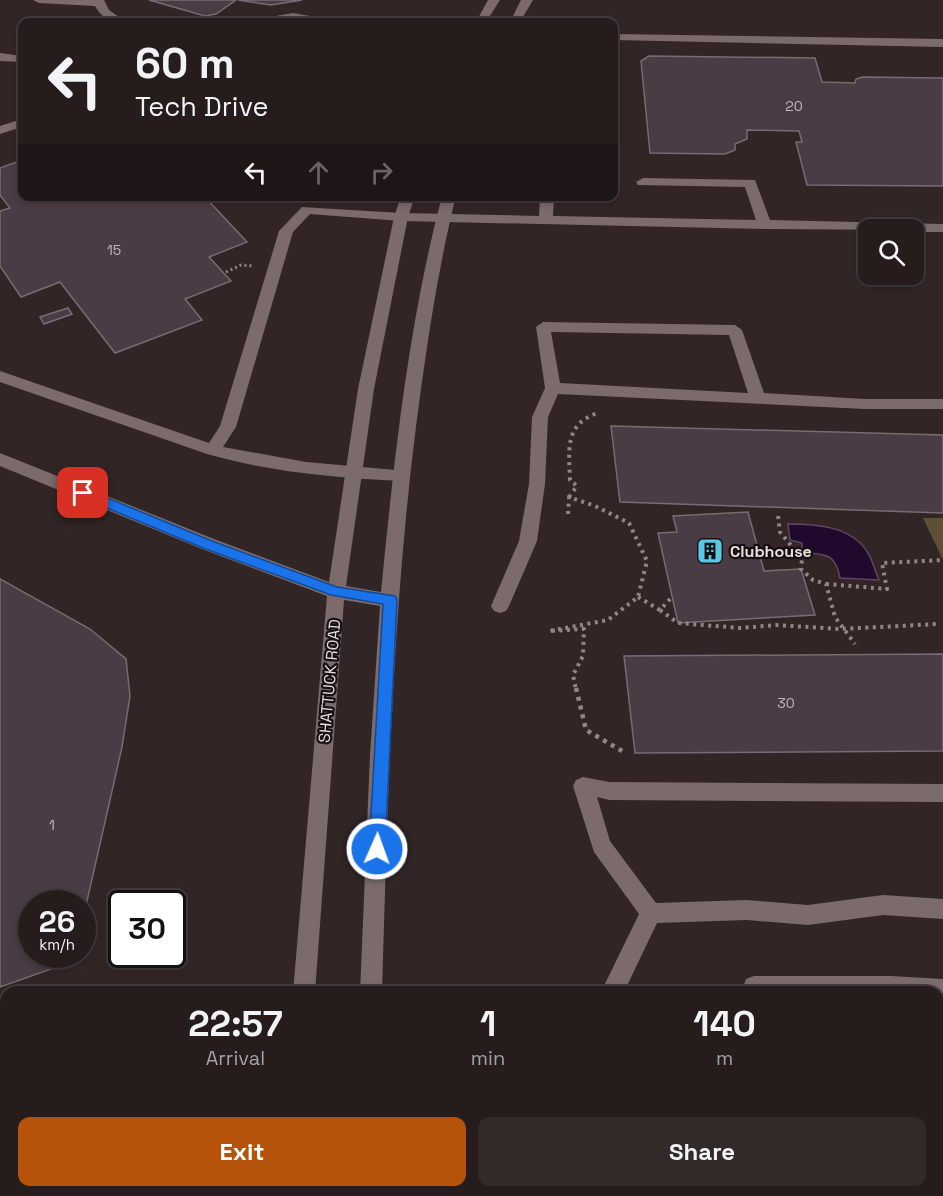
<!DOCTYPE html>
<style>
body{margin:0;font-family:"Space Grotesk",sans-serif;background:#322929;color:#f1f3f6;height:100vh;display:flex;flex-direction:column;font-size:22px;white-space:nowrap}
*{box-sizing:border-box;margin:0}
p{font-size:20px;color:#a4a1a3}
.icon{flex:none;width:33px;height:33px;fill:none;stroke:currentColor;stroke-width:2;stroke-linecap:round;stroke-linejoin:round}
.map{position:relative;flex:1;overflow:hidden}
.panel{position:absolute;left:0px;top:986px;width:944px;height:212px;display:flex;flex-direction:column;background:#261c1c;border-radius:18px 18px 0 0;box-shadow:0 3px 9px #0003,0 0 0 2px #423a3b}
.panel>*{flex:none}
.banner{position:absolute;left:18px;top:18px;width:600px;height:183px;border-radius:12px;box-shadow:0 3px 9px #0003,0 0 0 2px #423a3b;background:#261c1c;color:#f1f3f6;overflow:hidden}
.tools{position:absolute;left:858px;top:219px;display:grid;gap:12px}
.tools a{display:grid;place-items:center;width:66px;height:66px;border-radius:12px;background:#261c1c;box-shadow:0 3px 9px #0003,0 0 0 2px #423a3b;font-size:30px}
.speed{position:absolute;left:18px;top:890px;display:flex;gap:12px;font-size:30px;font-weight:700;text-align:center}
.speed>*{display:grid;place-content:center;width:78px;height:78px;border-radius:50%;background:#261c1c;box-shadow:0 3px 9px #0003,0 0 0 2px #423a3b;line-height:1}
.speed small{font-size:15px;font-weight:400}
.speed .limit{border:3px solid #111;border-radius:9px;background:#fff;color:#111}
.pin{position:absolute;display:grid;place-items:center;width:51px;height:51px;color:#fff;margin:-26px;border-radius:12px;box-shadow:0 3px 9px #0006}
.me{position:absolute;width:66px;margin:-33px;rotate:2deg;stroke-linejoin:round;filter:drop-shadow(0 0 4px #0008)}
.turn{display:flex;align-items:center;gap:21px;height:126px;padding:0 18px;font-size:27px}
.turn .icon{width:78px;height:78px;stroke-width:2.5}
.turn b{display:block;font-size:42px;line-height:51px}
.lanes{display:flex;align-items:center;height:57px;padding:0 18px;background:#0003;justify-content:center;gap:30px;direction:ltr}
.lanes .off{opacity:.35}
.eta{display:flex;justify-content:space-evenly;align-items:center;height:102px;text-align:center}
.eta b{font-size:36px;font-weight:700;line-height:42px}
.primary-button{display:flex;gap:12px;margin-top:auto;padding:12px 18px}
.primary-button a{flex:1;height:69px;border-radius:12px;background:#b45309;color:#fff;font-size:24px;font-weight:700;line-height:69px;text-align:center}
.primary-button a+a{background:#322929;color:#f1f3f6}
.map>svg:first-child{display:block}
.green{fill:#5f4f36}
.water{fill:#20092c;stroke:#5b4961;stroke-width:1.5}
.building{fill:#493c44;stroke:#786b72;stroke-width:1.5}
.lines{fill:none;stroke-linecap:round;stroke-linejoin:round}
.path-far2{stroke:#918686;stroke-width:3;stroke-dasharray:2 3;stroke-linecap:butt}
.path-far1{stroke:#918686;stroke-width:4;stroke-dasharray:3 4.5;stroke-linecap:butt}
.path{stroke:#918686;stroke-width:4.5;stroke-dasharray:4 5;stroke-linecap:butt}
.lane{fill:#7c6b6c;fill-rule:evenodd}
.street{fill:#7c6b6c;fill-rule:evenodd}
.route{fill:#1a73e8;stroke:#114b97;stroke-width:1.5}
.labels{text-anchor:middle;stroke-width:4.5;stroke-linejoin:round;paint-order:stroke}
.number-label{font-size:14px;fill:#bfb5b7}
.poi-label{font-size:16px;font-weight:bold;fill:#e6dddd;stroke:#161010;text-anchor:start}
.street-label{font-size:16px;fill:#e6dddd;stroke:#161010}
</style>
<div class="map">
<svg width="943" height="1196" viewBox="0 0 943 1196">
<rect width="100%" height="100%" fill="#322525"/>
<path class="green" d="M923 518H943V560Z"/>
<path class="water" d="M788 524C816 524 852 526 868 553 873 561 875 572 879 580L840 578C835 552 825 555 802 552V543L790 540Z"/>
<g class="building">
<path d="M149 0H236L216 14 205 16Z"/>
<path d="M238 0H302L271 5Z"/>
<path d="M649 56 815 58 822 82 855 83 856 79 863 77 943 78V186L807 185 796 142H802L799 131 747 130V139L735 144V150L725 154 650 153 641 61Z"/>
<path d="M22 160V196H204L247 242 209 257 231 281 185 299 202 320 115 353 60 282 21 297 0 266V211L10 208 0 195V168Z"/>
<path d="M68 308 72 314 44 324 40 317Z"/>
<path d="M611 426 943 435V513L620 502Z"/>
<path d="M748 512 764 571 801 569 815 615 678 623 658 533 677 532 673 516Z"/>
<path d="M0 579 90 629 126 659 130 696 122 747 82 923V903H32V954H76L74 961 0 987Z"/>
<path d="M943 654V751L635 753 624 656Z"/>
<path d="M703 1191H935L936 1196H703Z"/>
</g>
<g class="lines">
<path class="path-far2" d="M226 272 241 265 254 266"/>
<g class="path-far1">
<path d="M569 497 577 486 570 480C569 450 564 424 598 413"/>
<path d="M568 514 569 497 595 506 629 523 647 561 638 597 608 620 549 631 584 629 583 656 573 675 576 690"/>
<path d="M778 516 780 532 802 559 801 569 813 580 826 584 835 617 855 644"/>
<path d="M826 584 887 589 882 563 943 560"/>
<path d="M638 597 660 610 672 597"/>
<path d="M660 610 678 623 741 628 776 625 839 629 938 624"/>
</g>
<path class="path" d="M576 688 586 730 624 752"/>
<g class="lane">
<path d="M33 0H104L109 10 126 22C112 23 102 19 95 6L39 3Z"/>
<path d="M293 13 316 17 324 22 293 19 262 22 270 17Z"/>
<path d="M614 34 943 39V47L614 40Z"/>
<path d="M22 119V127L0 134V126Z"/>
<path d="M643 178 755 180 770 220 943 224V232H914V230L765 229 401 221 310 214 293 232 236 427 223 447 306 462 407 471 409 475 407 479 401 481C336 478 270 472 207 454L0 382V371L209 443 220 426 279 231 302 207 401 213 539 216 540 196H554L553 216 756 220 745 187 638 185 636 182Z"/>
<path d="M543 322 735 325 742 330 764 393 865 399H943V409H865L558 394 548 417 545 484 537 541 509 606 506 611 500 613 494 611 491 606 519 541 529 484 532 417 545 388 536 327ZM551 332 729 335 748 393 560 383Z"/>
<path d="M583 777 609 782 943 784V802L609 800 597 797 610 841 656 903 747 900 808 905 883 895 943 899V919L883 915 808 925 747 920 657 923 624 992H601L639 914 594 852 573 786 576 780Z"/>
<path d="M754 976H891L943 979V1001H938V992H745L743 987 746 979Z"/>
<path d="M528 1191H552L553 1196H529Z"/>
</g>
<g class="street">
<path d="M488 0H500L486 22H476Z"/>
<path d="M521 0H533L520 22H510Z"/>
<path d="M0 53 22 56V62L0 61Z"/>
<path d="M401 196H415L408 217 374 389 346 586 381 592C394 460 408 325 442 196H456C440 260 430 324 421 389 393 589 388 790 382 992H360L370 755 380 606 344 600 315 992H293L327 596 202 549 0 466V453L214 539 329 582 358 389 394 217Z"/>
<rect x="278" y="1191" width="24" height="5"/>
<rect x="352" y="1191" width="24" height="5"/>
</g>
</g>
<path class="route" d="M83 488 212 541 337 587 395 596 397 600 385 849 382 854 377 856 371 854 369 849 383 604 331 595 203 548 78 496 77 493 78 490Z"/>
<defs>
<symbol id="building-square" viewBox="-11 -11 22 22"><rect x="-9" y="-9" width="18" height="18" rx="4" fill="#59c8e5" stroke="#161010"/><path d="M-4-6H4V6H1V3H-1V6H-4ZM-2.5-4.3h1.7v1.8h-1.7ZM.8-4.3h1.7v1.8H.8ZM-2.5-1h1.7V.8h-1.7ZM.8-1h1.7V.8H.8Z" fill="#111"/></symbol>
</defs>
<g fill-rule="evenodd">
<use href="#building-square" x="695" y="536" width="30" height="30"/>
</g>
<g class="labels">
<g class="number-label">
<text x="794" y="111">20</text>
<text x="114" y="255">15</text>
<text x="786" y="708">30</text>
<text x="52" y="830">1</text>
</g>
<g class="poi-label">
<text x="730" y="557">Clubhouse</text>
</g>
<g class="street-label">
<text transform="translate(329 681) rotate(-85)" y="6">SHATTUCK ROAD</text>
</g>
</g>
</svg>
<div class="tools">
<a><svg class="icon" aria-label="search" viewBox="0 0 24 24"><circle cx="10" cy="10" r="6"/><path d="M15 15l6 6"/></svg></a>
</div>
<div class="speed"><div>26<small>km/h</small></div><div class="limit">30</div></div>
<div class="pin" style="left:83px;top:493px;background:#d93025"><svg class="icon" aria-label="arrive" viewBox="0 0 24 24"><path d="M6 21V4h12l-3 4 3 4H6"/></svg></div>
<svg class="me" style="left:377px;top:849px" viewBox="-20 -20 40 40"><circle r="17" fill="#1a73e8" stroke="#fff" stroke-width="3"/><path d="M0-11L8 9 0 5-8 9z" fill="#fff"/></svg>
<div class="banner">
<div class="turn"><svg class="icon" aria-label="left" viewBox="0 0 24 24"><path d="M17 20v-9H6M10 6l-5 5 5 5"/></svg><div><b>60 m</b>Tech Drive</div></div>
<div class="lanes"><svg class="icon" aria-label="left" viewBox="0 0 24 24"><path d="M17 20v-9H6M10 6l-5 5 5 5"/></svg><svg class="icon off" aria-label="ahead" viewBox="0 0 24 24"><path d="M12 20V5M6 11l6-6 6 6"/></svg><svg class="icon off" aria-label="right" viewBox="0 0 24 24"><path d="M7 20v-9h11M14 6l5 5-5 5"/></svg></div>
</div>
<section class="panel">
<div class="eta">
<div><b>22:57</b><p>Arrival</p></div>
<div><b>1</b><p>min</p></div>
<div><b>140</b><p>m</p></div>
</div>
<div class="primary-button"><a>Exit</a><a>Share</a></div>
</section>
</div>
